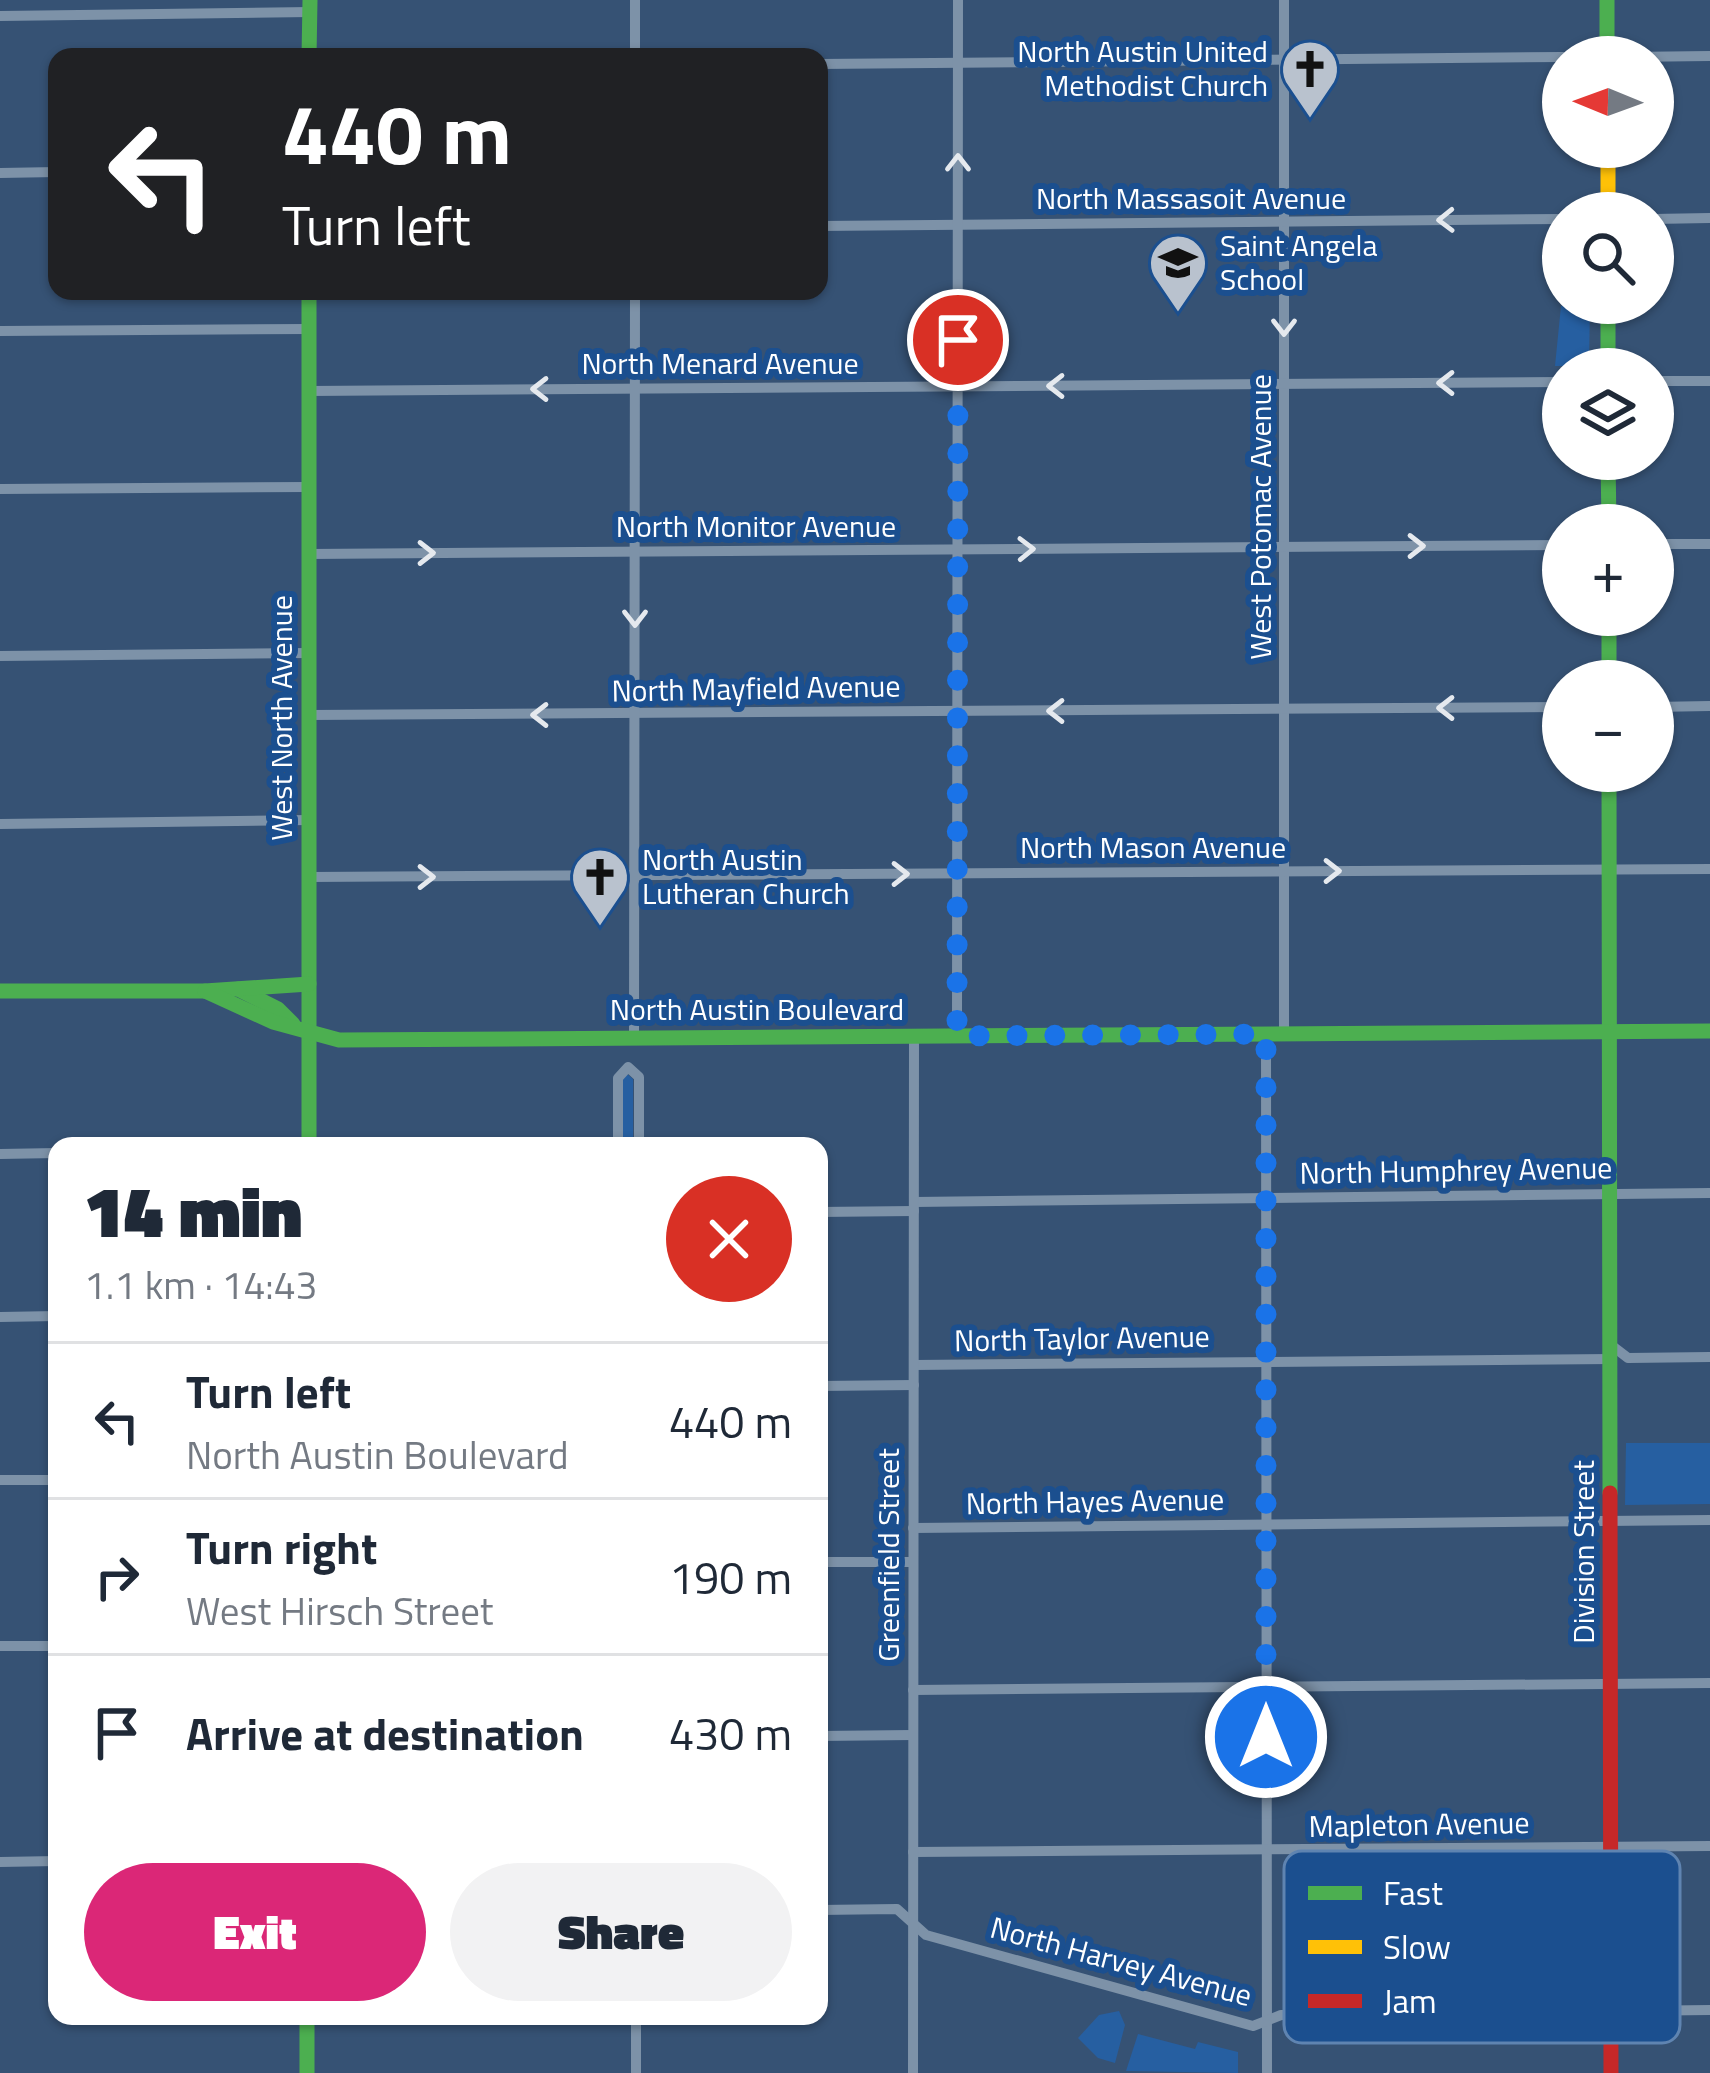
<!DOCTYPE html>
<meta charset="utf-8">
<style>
body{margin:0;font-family:"Titillium Web",sans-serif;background:#f2f2f3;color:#1f2937;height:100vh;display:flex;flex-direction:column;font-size:45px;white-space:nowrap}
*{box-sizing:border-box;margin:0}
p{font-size:39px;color:#747a83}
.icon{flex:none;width:66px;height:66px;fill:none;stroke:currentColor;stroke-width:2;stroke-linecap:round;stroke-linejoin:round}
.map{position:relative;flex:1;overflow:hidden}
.sheet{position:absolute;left:48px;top:1137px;width:780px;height:888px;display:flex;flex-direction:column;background:#fff;border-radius:24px;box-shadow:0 3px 9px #0004}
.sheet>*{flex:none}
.banner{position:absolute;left:48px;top:48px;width:780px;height:252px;border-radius:24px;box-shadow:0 3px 9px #0004;background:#202124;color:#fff;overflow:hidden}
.needle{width:78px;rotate:271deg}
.tools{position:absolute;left:1542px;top:36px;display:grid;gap:24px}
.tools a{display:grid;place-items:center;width:132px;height:132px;border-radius:50%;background:#fff;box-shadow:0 3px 9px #0004;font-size:60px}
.pin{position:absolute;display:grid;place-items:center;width:102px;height:102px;color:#fff;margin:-51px;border:6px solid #fff;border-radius:50%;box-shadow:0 3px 12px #0007}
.me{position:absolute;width:132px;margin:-66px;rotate:0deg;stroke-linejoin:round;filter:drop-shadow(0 0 9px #0008)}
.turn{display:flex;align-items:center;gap:42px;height:252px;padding:0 36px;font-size:54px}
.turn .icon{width:156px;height:156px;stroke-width:2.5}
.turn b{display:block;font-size:84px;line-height:102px}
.round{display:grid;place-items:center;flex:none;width:126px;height:126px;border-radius:63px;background:#f2f2f3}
.summary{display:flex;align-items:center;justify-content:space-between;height:204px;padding:0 36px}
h1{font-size:72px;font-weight:800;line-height:90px}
.cta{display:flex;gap:24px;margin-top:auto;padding:24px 36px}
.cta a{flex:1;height:138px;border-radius:72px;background:#db2777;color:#fff;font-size:48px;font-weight:800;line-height:138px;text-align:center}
.cta a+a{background:#f2f2f3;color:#1f2937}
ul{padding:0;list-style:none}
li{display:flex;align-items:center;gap:36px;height:156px;padding:0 36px;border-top:3px solid #e0e1e3}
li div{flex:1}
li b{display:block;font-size:45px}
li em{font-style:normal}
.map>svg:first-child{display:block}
.green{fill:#265fa1}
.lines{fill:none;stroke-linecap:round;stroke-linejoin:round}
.street{stroke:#7d92a8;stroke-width:10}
.fast{stroke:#4caf50;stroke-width:15}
.slow{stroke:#ffc107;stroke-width:15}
.jam{stroke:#c62828;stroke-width:15}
.oneway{stroke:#e5e9ee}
.route{stroke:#1a73e8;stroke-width:21;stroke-dasharray:0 37.8}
.labels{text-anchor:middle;stroke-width:12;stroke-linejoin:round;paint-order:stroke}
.poi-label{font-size:30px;fill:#fff;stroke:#1b4f8f;text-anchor:start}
.street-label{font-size:30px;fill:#fff;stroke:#1b4f8f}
.key{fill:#1b4f8f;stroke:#5f84b1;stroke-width:3}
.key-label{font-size:33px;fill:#fff}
</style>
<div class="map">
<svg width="1710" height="2073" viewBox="0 0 1710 2073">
<rect width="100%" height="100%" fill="#365274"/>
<g class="green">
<path d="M1561 306H1590L1589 366H1555Z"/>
<path d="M627 1074 633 1079V1146H621V1078Z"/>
<path d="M1626 1443H1710V1504L1625 1505Z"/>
<path d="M1119 2011 1125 2025 1115 2063 1098 2058 1078 2038 1099 2015Z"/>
<path d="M1138 2034 1195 2049 1198 2042 1238 2052V2073L1126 2071Z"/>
</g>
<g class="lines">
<g class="street">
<path d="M635 0V57"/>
<path d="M1284 0V1034"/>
<path d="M0 16 310 12"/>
<path d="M1626 57 1710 56"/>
<path d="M819 64 1563 57"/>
<path d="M0 173 57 172"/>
<path d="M1653 219 1710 218"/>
<path d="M819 226 1563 219"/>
<path d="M0 331 309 329"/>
<path d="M1653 381H1710"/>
<path d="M309 391 1563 382"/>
<path d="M0 489 309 487"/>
<path d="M1653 544H1710"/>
<path d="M309 554 1563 545"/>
<path d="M0 656 309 653"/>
<path d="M1653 707 1710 706"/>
<path d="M309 715 1563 707"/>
<path d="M0 824 309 820"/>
<path d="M309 877 1710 869"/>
<path d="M1266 1034 1267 2073"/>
<path d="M957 1036 958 0"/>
<path d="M634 1038 635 291"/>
<path d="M618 1146V1078L628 1067 639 1077V1146"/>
<path d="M0 1154 57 1153"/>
<path d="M914 1202 1710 1193"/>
<path d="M819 1212 914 1211"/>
<path d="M0 1317 57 1316"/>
<path d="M1611 1345 1628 1358 1710 1357"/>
<path d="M914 1365 1612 1359"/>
<path d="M819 1386 914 1385"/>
<path d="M0 1480H57"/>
<path d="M913 1528 1710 1520"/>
<path d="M819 1562H913"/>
<path d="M0 1646H57"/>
<path d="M913 1690 1710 1683"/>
<path d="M819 1736 913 1735"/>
<path d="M913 1852 1710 1846"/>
<path d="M0 1862 57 1861"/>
<path d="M819 1910 897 1909 926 1935 1253 2026 1281 2015 1710 2010"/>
<path d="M636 2073V2016"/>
<path d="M913 2073 914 1036"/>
</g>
<g class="fast">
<path d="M1607 0V57"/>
<path d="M309 57 310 0"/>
<path d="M309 291V1146"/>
<path d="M1608 303V369"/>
<path d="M1608 459 1609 525"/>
<path d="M1609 615V681"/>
<path d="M1609 771 1610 1493"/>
<path d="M238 989 278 1009 293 1024"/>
<path d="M0 991H205L309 984"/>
<path d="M205 991 273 1022 339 1040 1710 1031"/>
<path d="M307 2016V2073"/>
</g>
<path class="slow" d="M1608 147V213"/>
<path class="jam" d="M1610 1493 1611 2073"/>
</g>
<defs><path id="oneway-chevron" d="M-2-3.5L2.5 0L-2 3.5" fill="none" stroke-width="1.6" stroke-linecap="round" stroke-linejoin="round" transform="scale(3)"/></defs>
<g class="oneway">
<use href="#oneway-chevron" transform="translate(958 163) rotate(-90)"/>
<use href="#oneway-chevron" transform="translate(1446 220) rotate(179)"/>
<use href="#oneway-chevron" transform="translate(1284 327) rotate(90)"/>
<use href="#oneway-chevron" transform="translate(1446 383) rotate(180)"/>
<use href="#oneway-chevron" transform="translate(1056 386) rotate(180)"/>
<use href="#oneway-chevron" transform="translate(540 389) rotate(180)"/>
<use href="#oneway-chevron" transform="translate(1416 546)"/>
<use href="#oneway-chevron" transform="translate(1026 549) rotate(-1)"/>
<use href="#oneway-chevron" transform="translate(426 553)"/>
<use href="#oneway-chevron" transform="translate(635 618) rotate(90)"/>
<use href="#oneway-chevron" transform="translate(1446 708) rotate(180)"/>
<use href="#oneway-chevron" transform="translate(1056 711) rotate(180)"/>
<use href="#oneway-chevron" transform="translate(540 715) rotate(180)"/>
<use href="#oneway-chevron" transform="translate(1332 871)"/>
<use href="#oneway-chevron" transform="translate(900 874)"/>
<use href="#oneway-chevron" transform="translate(426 877)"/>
</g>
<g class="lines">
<path class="route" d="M958 340 957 1036 1266 1034V1737"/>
</g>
<defs>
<symbol id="church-pin" viewBox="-11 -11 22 30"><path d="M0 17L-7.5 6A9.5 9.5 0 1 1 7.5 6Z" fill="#b9c2ce" stroke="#1b4f8f"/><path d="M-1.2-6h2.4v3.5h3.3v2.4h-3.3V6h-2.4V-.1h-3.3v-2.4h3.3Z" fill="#111"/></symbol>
<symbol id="school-pin" viewBox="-11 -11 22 30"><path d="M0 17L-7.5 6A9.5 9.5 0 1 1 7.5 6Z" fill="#b9c2ce" stroke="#1b4f8f"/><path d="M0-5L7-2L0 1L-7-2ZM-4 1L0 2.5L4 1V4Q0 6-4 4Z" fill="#111"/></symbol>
</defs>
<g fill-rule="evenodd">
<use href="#church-pin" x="1277" y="36" width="66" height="90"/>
<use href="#school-pin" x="1145" y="230" width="66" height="90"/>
<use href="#church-pin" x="567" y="844" width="66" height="90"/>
</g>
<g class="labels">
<g class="poi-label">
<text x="1268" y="62" text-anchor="end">North Austin United<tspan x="1268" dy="34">Methodist Church</tspan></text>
<text x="1220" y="256">Saint Angela<tspan x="1220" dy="34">School</tspan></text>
<text x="642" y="870">North Austin<tspan x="642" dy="34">Lutheran Church</tspan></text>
</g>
<g class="street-label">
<text x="1191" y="209">North Massasoit Avenue</text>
<text x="720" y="374">North Menard Avenue</text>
<text transform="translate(1261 517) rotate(-90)" y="10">West Potomac Avenue</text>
<text x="756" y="537">North Monitor Avenue</text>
<text transform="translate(756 689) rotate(-1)" y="10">North Mayfield Avenue</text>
<text transform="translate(282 718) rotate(-90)" y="10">West North Avenue</text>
<text x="1153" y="858">North Mason Avenue</text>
<text x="757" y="1020">North Austin Boulevard</text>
<text transform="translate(1456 1171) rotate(-1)" y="10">North Humphrey Avenue</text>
<text transform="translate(1082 1339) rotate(-1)" y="10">North Taylor Avenue</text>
<text transform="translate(1095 1502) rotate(-1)" y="10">North Hayes Avenue</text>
<text transform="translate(1584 1552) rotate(-90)" y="10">Division Street</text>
<text transform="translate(889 1555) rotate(-90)" y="10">Greenfield Street</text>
<text transform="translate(1419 1825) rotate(-1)" y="10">Mapleton Avenue</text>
<text transform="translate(1121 1962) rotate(15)" y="10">North Harvey Avenue</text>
</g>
</g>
<rect x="1284" y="1851" width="396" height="192" rx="18" class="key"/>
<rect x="1308" y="1886" width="54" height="14" fill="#4caf50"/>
<rect x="1308" y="1940" width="54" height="14" fill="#ffc107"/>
<rect x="1308" y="1994" width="54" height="14" fill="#c62828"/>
<g class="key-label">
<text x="1383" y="1905">Fast</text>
<text x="1383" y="1959">Slow</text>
<text x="1383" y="2013">Jam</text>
</g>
</svg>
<div class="tools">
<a><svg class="needle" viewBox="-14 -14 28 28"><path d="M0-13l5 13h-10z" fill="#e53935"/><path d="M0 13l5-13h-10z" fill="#747a83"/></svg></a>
<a><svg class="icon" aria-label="search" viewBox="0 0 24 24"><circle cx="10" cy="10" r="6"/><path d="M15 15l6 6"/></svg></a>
<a><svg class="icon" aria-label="layers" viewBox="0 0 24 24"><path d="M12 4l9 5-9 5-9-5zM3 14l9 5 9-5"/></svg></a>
<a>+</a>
<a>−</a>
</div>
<div class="pin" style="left:958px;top:340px;background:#d93025"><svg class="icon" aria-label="arrive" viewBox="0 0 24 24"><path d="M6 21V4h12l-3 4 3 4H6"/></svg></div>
<svg class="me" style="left:1266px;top:1737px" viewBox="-20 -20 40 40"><circle r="17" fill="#1a73e8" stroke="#fff" stroke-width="3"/><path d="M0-11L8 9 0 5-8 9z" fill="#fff"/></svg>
<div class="banner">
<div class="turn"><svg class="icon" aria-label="left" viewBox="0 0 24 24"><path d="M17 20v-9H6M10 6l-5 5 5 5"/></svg><div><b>440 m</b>Turn left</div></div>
</div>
<section class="sheet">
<div class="summary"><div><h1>14 min</h1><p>1.1 km · 14:43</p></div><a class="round" style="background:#d93025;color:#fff"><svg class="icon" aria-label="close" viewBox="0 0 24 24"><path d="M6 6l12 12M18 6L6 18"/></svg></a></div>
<ul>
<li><svg class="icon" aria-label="left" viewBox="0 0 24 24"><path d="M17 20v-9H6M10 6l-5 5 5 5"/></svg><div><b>Turn left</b><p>North Austin Boulevard</p></div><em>440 m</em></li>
<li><svg class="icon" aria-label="right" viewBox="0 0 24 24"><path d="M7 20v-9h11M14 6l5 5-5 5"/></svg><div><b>Turn right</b><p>West Hirsch Street</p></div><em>190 m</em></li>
<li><svg class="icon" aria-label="arrive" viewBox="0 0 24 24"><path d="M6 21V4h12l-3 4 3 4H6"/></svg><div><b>Arrive at destination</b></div><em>430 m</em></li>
</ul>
<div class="cta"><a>Exit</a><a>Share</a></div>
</section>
</div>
